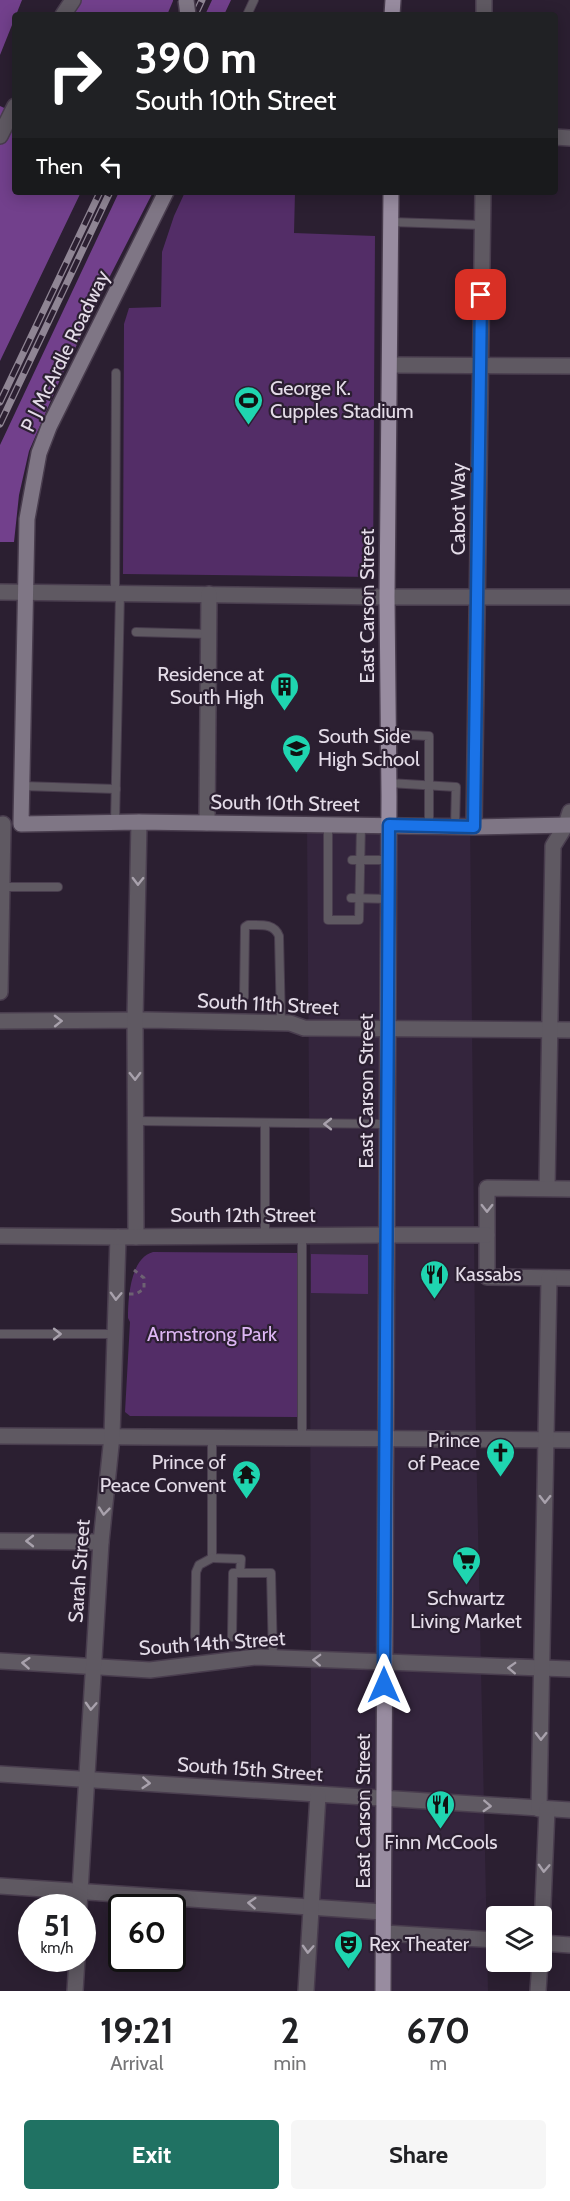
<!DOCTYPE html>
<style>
body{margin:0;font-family:Cabin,sans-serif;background:#f6f6f6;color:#202124;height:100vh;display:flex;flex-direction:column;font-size:22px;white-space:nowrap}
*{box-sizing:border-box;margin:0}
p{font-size:20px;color:#757577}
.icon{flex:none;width:33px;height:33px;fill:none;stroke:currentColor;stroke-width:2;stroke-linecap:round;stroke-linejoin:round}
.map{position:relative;height:1991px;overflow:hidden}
.side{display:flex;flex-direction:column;background:#fff;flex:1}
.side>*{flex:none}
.top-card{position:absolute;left:12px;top:12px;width:546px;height:183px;border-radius:6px;box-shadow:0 3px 15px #0003;background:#202124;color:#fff;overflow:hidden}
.controls{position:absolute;left:486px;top:1906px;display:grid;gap:12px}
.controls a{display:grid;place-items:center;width:66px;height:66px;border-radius:6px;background:#fff;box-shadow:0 3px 15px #0003;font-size:30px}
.speed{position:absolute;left:18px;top:1894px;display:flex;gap:12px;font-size:30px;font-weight:700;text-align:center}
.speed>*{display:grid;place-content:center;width:78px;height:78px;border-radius:50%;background:#fff;box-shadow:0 3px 15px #0003;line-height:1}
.speed small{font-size:15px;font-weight:400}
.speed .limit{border:3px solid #111;border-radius:9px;background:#fff;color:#111}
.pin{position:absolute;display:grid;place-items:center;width:51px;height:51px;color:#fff;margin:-26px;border-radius:12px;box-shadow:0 3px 9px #0006}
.me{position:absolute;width:66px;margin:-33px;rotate:0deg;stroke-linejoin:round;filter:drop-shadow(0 0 4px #0008)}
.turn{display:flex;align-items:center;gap:21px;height:126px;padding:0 24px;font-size:27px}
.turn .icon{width:78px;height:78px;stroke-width:2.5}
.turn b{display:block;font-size:42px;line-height:51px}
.then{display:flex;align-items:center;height:57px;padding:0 24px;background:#0003;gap:12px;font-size:22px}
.eta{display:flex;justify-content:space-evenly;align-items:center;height:102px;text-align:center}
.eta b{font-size:36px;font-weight:800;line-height:42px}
.cta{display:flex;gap:12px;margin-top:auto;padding:12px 24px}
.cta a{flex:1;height:69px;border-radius:6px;background:#207263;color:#fff;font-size:24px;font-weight:800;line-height:69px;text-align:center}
.cta a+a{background:#f6f6f6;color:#202124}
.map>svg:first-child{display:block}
.built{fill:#34253d}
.green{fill:#532d67}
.forest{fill:#72408c}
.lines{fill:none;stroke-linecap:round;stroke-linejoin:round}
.service-casing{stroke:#493d4e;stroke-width:10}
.minor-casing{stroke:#493d4e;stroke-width:18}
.tertiary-casing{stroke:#493d4e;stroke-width:18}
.secondary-casing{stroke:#493d4e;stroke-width:18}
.primary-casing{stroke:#493d4e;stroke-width:18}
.path{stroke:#6d6272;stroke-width:3;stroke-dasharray:4.5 4.5;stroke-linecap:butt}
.service{stroke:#5f5962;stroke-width:8}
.minor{stroke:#5f5962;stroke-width:15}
.tertiary{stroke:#5f5962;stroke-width:15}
.secondary{stroke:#7f7685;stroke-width:15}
.primary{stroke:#988ca0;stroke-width:15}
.rail-casing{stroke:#8f8594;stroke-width:7}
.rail{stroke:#2b1f31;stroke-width:4.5;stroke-dasharray:14;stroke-linecap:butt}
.secondary-bridge-casing{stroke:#493d4e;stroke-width:18;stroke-linecap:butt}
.secondary-bridge{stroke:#7f7685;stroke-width:15}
.oneway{stroke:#a8a1ac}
.route-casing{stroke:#114b97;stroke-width:15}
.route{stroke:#1a73e8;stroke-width:10}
.labels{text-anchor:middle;stroke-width:4.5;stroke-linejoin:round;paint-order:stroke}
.street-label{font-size:20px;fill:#e4dce8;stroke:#2b1f31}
.poi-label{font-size:20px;fill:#e4dce8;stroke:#2b1f31;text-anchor:start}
.park-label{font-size:20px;fill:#ddb6f4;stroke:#2b1f31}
</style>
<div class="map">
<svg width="570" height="1991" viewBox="0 0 570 1991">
<rect width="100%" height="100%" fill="#2b1f31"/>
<path class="built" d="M470 816 476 1438 488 1991H305L311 1792 310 1233 307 825Z"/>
<g class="green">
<path d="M185 192H295L294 233 375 236 373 577 123 574 124 324 129 308 161 307 162 252 174 216Z"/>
<path d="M153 1252 298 1253 297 1417 130 1416 125 1412 130 1322 128 1318C128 1299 130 1258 153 1252Z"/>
<path d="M311 1254 368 1255V1294L311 1293Z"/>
</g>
<g class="forest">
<path d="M0 0H22L0 55Z"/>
<path d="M81 0H173V1L167 15H72Z"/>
<path d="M212 0H231L224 15H205Z"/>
<path d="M0 106 15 113V192H81L0 361Z"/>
<path d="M119 192H153L109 278 106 277 103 283 106 285 62 375 29 451 19 495 14 542H0V445Z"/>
</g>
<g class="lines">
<defs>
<g id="service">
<path d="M247 15 254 0"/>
<path d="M391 222 482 225"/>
<path d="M115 592 116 373"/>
<path d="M136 632 209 634"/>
<path d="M389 734 429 736V827"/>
<path d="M389 783 456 787 455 827"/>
<path d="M22 786 116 789"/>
<path d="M115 823 120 593"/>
<path d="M328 824V920H359L361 825"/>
<path d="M352 860H388"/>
<path d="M3 887H58"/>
<path d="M351 898 388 899"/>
<path d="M244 997 245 927 248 925C261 925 274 923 279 936L281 1023"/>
<path d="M136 1121 386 1124"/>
<path d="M265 1236V1124"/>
<path d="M302 1236V1438"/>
<path d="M0 1334H114"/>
<path d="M212 1437V1558L241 1559 240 1573"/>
<path d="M195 1636 196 1572 199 1565 212 1558"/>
<path d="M232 1637 233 1573H271L273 1658"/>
</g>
<g id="minor">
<path d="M63 15 73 0"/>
<path d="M484 15V0"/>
<path d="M0 136 15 106"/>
<path d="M555 137 570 138"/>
<path d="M390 365 570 366"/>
<path d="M0 592 387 597H570"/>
<path d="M207 823 209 594"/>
<path d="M474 827 483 192"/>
<path d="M0 992 3 824"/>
<path d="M0 1021 147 1020 290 1023 304 1028 570 1030"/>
<path d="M547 1188 553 846 566 825 570 812"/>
<path d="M570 1189 487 1188V1277L570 1278"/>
<path d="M386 1235H487"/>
<path d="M136 1237 135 1020 139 822"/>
<path d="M0 1436 570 1440"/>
<path d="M0 1541 101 1542"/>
<path d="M0 1661 150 1670 256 1657 570 1669"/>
<path d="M0 1774 570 1810"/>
<path d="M539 1809 549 1278"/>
<path d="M0 1886 383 1912"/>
<path d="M79 1908 101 1542 112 1436 118 1237"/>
<path d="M542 1928 547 1809"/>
<path d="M385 1933 496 1940"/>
<path d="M542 1943 570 1945"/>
<path d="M75 1991 77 1959"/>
<path d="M306 1991 318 1795"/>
<path d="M538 1991 540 1962"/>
</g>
<path id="tertiary" d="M0 1236 118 1237 386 1235"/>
<path id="secondary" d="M166 192 49 427 39 453 27 519 21 824 139 822 474 827 570 825"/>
<g id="primary">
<path d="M392 15 393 0"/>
<path d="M383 1991 389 796 387 597 391 192"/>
</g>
</defs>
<use href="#service" class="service-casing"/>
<use href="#minor" class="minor-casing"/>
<use href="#tertiary" class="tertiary-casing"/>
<use href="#secondary" class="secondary-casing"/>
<use href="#primary" class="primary-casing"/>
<path class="path" d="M129 1294H136L144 1289V1278L134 1270"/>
<use href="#service" class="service"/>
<use href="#minor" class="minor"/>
<use href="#tertiary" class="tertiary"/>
<use href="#secondary" class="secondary"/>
<use href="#primary" class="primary"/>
<defs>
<g id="rail">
<path d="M184 15 191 0"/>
<path d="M195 15 202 0"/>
<path d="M0 402 100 192"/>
<path d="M0 424 110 192"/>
</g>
</defs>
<use href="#rail" class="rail-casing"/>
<use href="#rail" class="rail"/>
<defs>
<path id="secondary-bridge" d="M186 0 188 15"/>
</defs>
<use href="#secondary-bridge" class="secondary-bridge-casing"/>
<use href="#secondary-bridge" class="secondary-bridge"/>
</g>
<defs><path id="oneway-chevron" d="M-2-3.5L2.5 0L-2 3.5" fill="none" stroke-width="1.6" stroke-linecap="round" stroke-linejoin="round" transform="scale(1.5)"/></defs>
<g class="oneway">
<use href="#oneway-chevron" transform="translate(138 881) rotate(91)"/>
<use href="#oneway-chevron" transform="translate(58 1021) rotate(-1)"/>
<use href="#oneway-chevron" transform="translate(135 1076) rotate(89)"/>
<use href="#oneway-chevron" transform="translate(328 1124) rotate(180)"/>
<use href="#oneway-chevron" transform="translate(487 1208) rotate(90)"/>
<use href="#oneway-chevron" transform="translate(116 1296) rotate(92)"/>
<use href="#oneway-chevron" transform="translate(57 1334)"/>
<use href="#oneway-chevron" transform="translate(545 1499) rotate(91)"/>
<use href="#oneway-chevron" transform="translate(104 1511) rotate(96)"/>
<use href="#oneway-chevron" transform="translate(30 1541) rotate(-180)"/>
<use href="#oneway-chevron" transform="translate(317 1660) rotate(-178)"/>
<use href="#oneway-chevron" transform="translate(26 1663) rotate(-176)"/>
<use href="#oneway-chevron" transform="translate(512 1668) rotate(-178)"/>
<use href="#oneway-chevron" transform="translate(91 1706) rotate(93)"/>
<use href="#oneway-chevron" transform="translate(541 1736) rotate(91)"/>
<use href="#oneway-chevron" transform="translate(146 1783) rotate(4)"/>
<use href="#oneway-chevron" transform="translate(487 1806) rotate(3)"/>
<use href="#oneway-chevron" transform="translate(544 1868) rotate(93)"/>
<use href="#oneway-chevron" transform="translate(252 1903) rotate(-176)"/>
<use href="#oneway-chevron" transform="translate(308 1949) rotate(93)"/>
</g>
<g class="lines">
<defs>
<path id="route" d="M384 1685 389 825 474 827 481 295"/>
</defs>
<use href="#route" class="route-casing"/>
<use href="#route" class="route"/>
</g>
<defs>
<symbol id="stadium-pin" viewBox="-11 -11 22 30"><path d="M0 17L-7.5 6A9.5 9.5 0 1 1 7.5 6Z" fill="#1fd5b0" stroke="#2b1f31"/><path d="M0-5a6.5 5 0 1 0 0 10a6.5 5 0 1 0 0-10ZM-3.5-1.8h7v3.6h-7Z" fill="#111"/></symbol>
<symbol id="building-pin" viewBox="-11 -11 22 30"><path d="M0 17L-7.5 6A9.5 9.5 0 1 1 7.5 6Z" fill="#1fd5b0" stroke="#2b1f31"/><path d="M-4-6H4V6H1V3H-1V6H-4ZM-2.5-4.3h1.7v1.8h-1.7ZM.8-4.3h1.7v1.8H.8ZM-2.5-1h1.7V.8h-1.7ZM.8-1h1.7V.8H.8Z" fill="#111"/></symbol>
<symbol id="school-pin" viewBox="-11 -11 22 30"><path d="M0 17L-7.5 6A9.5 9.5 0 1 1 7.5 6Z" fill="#1fd5b0" stroke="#2b1f31"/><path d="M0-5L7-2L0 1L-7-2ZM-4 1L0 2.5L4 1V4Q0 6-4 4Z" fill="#111"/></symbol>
<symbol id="restaurant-pin" viewBox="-11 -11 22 30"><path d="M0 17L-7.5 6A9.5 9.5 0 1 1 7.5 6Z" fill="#1fd5b0" stroke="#2b1f31"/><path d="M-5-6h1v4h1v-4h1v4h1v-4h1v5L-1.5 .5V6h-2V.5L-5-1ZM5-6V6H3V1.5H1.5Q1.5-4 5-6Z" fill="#111"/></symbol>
<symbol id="church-pin" viewBox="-11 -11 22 30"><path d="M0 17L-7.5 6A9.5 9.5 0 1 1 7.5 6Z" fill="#1fd5b0" stroke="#2b1f31"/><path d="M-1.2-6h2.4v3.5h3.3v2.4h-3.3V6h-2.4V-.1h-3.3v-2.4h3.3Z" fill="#111"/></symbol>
<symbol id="temple-pin" viewBox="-11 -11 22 30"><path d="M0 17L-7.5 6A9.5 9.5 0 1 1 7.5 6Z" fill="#1fd5b0" stroke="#2b1f31"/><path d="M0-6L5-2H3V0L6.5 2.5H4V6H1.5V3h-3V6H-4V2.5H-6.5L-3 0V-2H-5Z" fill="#111"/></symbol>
<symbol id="supermarket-pin" viewBox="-11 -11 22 30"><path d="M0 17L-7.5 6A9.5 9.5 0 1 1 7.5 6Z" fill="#1fd5b0" stroke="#2b1f31"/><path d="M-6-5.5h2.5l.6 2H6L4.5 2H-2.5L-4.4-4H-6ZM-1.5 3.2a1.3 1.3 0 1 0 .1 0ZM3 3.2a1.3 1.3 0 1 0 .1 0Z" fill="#111"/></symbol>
<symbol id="theatre-pin" viewBox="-11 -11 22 30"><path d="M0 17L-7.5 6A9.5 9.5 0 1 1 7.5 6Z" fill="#1fd5b0" stroke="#2b1f31"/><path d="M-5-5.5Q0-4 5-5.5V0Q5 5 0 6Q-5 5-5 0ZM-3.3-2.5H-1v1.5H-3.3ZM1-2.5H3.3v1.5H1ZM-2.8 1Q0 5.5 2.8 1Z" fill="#111"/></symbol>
</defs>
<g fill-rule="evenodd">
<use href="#stadium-pin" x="232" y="384" width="33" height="45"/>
<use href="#building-pin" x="268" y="670" width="33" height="45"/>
<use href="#school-pin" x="280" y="732" width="33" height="45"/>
<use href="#restaurant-pin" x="418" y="1258" width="33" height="45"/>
<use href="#church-pin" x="484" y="1436" width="33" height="45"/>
<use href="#temple-pin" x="230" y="1458" width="33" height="45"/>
<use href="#supermarket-pin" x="450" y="1544" width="33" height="45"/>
<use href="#restaurant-pin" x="424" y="1788" width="33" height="45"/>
<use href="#theatre-pin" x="332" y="1928" width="33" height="45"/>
</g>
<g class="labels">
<g class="street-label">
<text transform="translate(65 351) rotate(-64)" y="7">P J McArdle Roadway</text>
<text transform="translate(458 509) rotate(-90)" y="7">Cabot Way</text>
<text transform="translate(367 606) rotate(-90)" y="7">East Carson Street</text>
<text transform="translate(285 803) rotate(1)" y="7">South 10th Street</text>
<text transform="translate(268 1004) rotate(3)" y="7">South 11th Street</text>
<text transform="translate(366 1091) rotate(-90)" y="7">East Carson Street</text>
<text x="243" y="1222">South 12th Street</text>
<text transform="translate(79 1571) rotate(-86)" y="7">Sarah Street</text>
<text transform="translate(212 1643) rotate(-4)" y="7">South 14th Street</text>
<text transform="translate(250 1769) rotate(4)" y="7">South 15th Street</text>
<text transform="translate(363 1811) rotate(-90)" y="7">East Carson Street</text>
</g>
<g class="poi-label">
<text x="270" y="395">George K.<tspan x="270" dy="23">Cupples Stadium</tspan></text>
<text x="264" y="681" text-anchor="end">Residence at<tspan x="264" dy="23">South High</tspan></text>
<text x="318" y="743">South Side<tspan x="318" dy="23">High School</tspan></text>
<text x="455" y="1281">Kassabs</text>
<text x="480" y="1447" text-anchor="end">Prince<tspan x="480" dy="23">of Peace</tspan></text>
<text x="226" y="1469" text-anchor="end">Prince of<tspan x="226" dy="23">Peace Convent</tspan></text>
<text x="466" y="1605" text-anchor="middle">Schwartz<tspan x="466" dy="23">Living Market</tspan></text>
<text x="441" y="1849" text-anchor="middle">Finn McCools</text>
<text x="369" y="1951">Rex Theater</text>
</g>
<g class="park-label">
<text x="212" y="1341">Armstrong Park</text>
</g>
</g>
</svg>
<div class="controls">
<a><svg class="icon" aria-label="layers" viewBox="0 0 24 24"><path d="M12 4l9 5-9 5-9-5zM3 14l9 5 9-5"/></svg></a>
</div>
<div class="speed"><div>51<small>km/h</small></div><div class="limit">60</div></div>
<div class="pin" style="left:481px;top:295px;background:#d93025"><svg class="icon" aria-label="arrive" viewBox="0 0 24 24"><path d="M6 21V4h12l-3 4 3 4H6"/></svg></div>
<svg class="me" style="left:384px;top:1685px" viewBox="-20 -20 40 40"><path d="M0-17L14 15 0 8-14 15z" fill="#1a73e8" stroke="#fff" stroke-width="4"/></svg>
<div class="top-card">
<div class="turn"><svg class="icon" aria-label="right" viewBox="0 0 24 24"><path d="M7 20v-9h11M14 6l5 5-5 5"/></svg><div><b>390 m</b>South 10th Street</div></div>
<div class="then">Then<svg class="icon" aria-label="left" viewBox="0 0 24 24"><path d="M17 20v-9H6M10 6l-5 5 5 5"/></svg></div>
</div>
</div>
<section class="side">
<div class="eta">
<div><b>19:21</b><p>Arrival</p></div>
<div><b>2</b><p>min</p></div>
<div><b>670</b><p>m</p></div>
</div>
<div class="cta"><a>Exit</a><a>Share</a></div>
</section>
